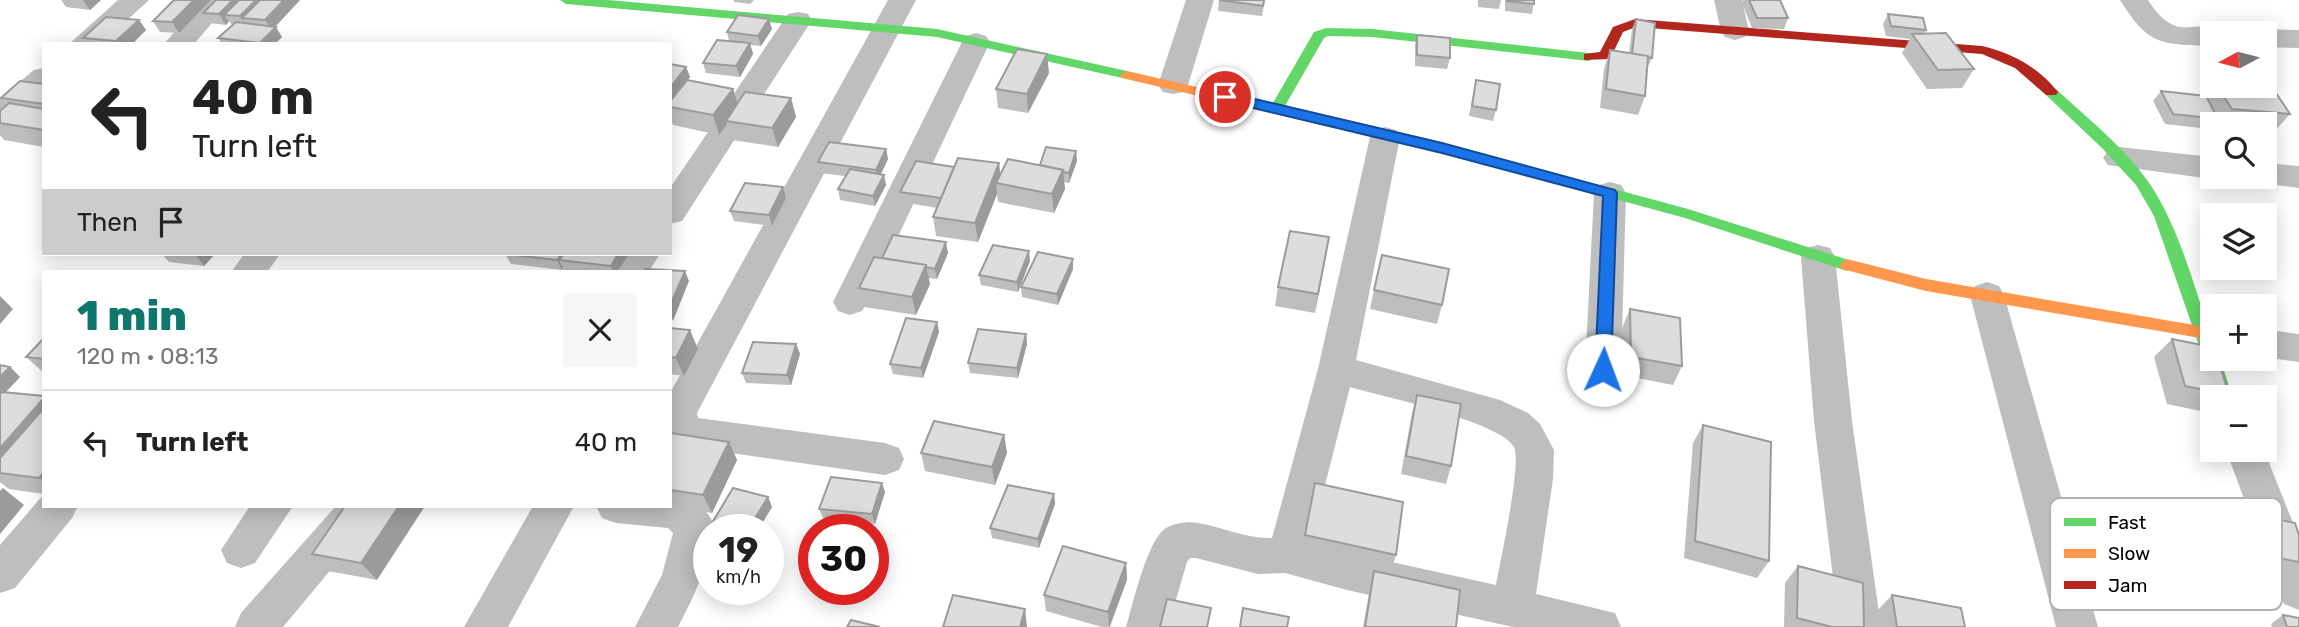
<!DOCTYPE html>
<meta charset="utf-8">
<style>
body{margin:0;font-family:Rubik,sans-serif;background:#f6f6f6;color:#222;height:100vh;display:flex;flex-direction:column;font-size:26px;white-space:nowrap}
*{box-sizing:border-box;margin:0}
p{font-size:23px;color:#767676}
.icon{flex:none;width:38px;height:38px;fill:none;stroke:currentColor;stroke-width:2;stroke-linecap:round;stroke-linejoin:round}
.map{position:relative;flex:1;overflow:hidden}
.details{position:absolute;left:42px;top:270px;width:630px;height:238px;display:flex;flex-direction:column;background:#fff;border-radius:0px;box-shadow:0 4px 18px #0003}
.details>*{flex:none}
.banner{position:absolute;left:42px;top:42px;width:630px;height:214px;border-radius:0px;box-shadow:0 4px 18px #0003;background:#fff;color:#222;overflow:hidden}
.needle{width:46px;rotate:263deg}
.controls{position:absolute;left:2200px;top:21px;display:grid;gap:14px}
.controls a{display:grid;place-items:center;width:77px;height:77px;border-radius:0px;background:#fff;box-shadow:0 4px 18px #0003;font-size:35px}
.speed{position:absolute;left:693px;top:514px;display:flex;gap:14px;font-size:35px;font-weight:700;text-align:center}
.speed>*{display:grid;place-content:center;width:91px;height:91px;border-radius:50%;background:#fff;box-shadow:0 4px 18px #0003;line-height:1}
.speed small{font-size:18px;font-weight:400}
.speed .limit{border:10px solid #d22;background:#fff;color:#111}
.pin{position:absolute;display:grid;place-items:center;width:60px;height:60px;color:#fff;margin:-30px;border:4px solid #fff;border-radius:50%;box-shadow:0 2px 7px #0007}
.me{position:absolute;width:77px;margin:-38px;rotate:2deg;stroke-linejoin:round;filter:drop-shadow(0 0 5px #0008)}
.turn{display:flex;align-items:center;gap:24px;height:147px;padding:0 35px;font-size:32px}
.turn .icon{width:91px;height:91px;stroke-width:2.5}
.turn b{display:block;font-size:49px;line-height:60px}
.then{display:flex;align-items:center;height:66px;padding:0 35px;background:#0003;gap:14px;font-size:26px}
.round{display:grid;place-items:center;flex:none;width:74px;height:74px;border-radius:0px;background:#f6f6f6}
.head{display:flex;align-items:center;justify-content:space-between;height:119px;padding:0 35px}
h1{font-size:42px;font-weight:800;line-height:52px;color:#0f766e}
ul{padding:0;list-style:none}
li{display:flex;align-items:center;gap:21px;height:105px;padding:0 35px;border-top:2px solid #e0e0e0}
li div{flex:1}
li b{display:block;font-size:26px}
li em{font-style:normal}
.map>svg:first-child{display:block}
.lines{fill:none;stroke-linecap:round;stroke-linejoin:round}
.street{fill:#bebebe;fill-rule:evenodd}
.fast{fill:#63d668;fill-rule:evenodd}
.slow{fill:#ff974d;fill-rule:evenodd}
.jam{fill:#b3261e;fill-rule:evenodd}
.wall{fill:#bebebe}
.shaded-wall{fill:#9b9b9b}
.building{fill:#ddd;stroke:#9b9b9b;stroke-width:2}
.route{fill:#1a73e8;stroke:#114b97;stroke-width:2}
.key{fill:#fff;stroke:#b2b2b2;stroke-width:2}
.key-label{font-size:19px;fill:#000}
</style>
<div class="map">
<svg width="2299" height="627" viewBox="0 0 2299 627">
<rect width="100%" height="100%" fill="#fff"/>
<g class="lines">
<g class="street">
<path d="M118 0H149L101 44H69Z"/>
<path d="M203 0H232L194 44H164Z"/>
<path d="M888 0H916L697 413 698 418 885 443 899 448 904 459 899 470 885 475 682 446 670 442V393Z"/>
<path d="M1186 0H1214L1188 85 1183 92 1173 94 1163 92 1158 85Z"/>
<path d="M1714 0H1742L1749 31 1745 37 1735 40 1725 37 1721 31Z"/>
<path d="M2120 0H2148C2180 49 2196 13 2224 33H2212V46C2160 44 2149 46 2120 0Z"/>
<path d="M798 12 808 14 812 20 682 221 670 224V188L788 14Z"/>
<path d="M2264 29 2299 30V48L2264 47V33H2253Z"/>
<path d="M976 33 986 36 990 42 867 302 862 311 850 315 838 311 833 302 962 42 966 36Z"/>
<path d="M44 68V93L11 121 0 124V98L34 70Z"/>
<path d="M1385 127 1396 130 1400 137 1356 360 1500 400 1528 413 1540 424 1554 450 1553 479 1536 594 1615 613 1621 627H1513L1347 590 1285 573 1258 574 1196 558H1190L1187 562 1168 627H1126C1133 604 1147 540 1166 528 1175 523 1189 521 1198 523 1223 527 1246 539 1272 538L1318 369 1370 137 1374 130ZM1350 387C1381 396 1501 422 1514 447 1522 463 1500 563 1496 585L1310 544Z"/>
<path d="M2119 147 2212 157V177H2219L2212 179 2108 165 2103 158 2108 151Z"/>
<path d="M2264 163 2299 166V188L2253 182 2250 177H2264Z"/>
<path d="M1610 182 1621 185 1626 193 1621 370 1616 380 1603 384 1590 380 1585 370 1594 193 1599 185Z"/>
<path d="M1818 245 1830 248 1835 257 1852 421 1881 627H1839L1814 421 1801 257 1806 248Z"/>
<path d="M244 254H280L268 271H232Z"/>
<path d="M626 254H660L649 271H615Z"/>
<path d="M1987 282 1999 286 2004 295 2098 627H2056L1970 295 1975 286Z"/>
<path d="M2264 329 2299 334V362L2264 357Z"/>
<path d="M2226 450H2264L2299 538V610L2284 604 2278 591Z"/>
<path d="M44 494V506H78L72 518 15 588 0 593V545Z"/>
<path d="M670 494C689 496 713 510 714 530H709C709 568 695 594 678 627H635L662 575 673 533 668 528 616 523 602 518 596 506H670Z"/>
<path d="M250 506H293L255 563 241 568 227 563 221 550Z"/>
<path d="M336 506H380L374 518 283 627H235L241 613Z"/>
<path d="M533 506H574L508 627H464Z"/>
</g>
<g class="fast">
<path d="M560 0H608L937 29 1127 71 1134 75 1127 79 937 37 566 4Z"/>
<path d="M1326 28 1372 29 1589 53 1596 57 1589 61 1372 37 1328 36 1324 38 1282 111H1272L1270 108 1314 32Z"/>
<path d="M2051 88 2056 89C2086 117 2123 146 2147 180 2179 225 2193 285 2212 338V359H2220L2233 397H2217L2154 216 2136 185 2103 149 2046 95V89Z"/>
<path d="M1462 148 1688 209 1852 261 1855 265 1847 271 1685 218 1457 156 1455 153Z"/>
</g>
<g class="slow">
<path d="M1127 71 1462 148 1469 153 1462 158 1122 78 1120 75Z"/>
<path d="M1847 259 1926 279 2212 328V340L1926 291 1842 269 1839 265Z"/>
</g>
<path class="jam" d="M1635 19 1982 46C2012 53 2038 67 2058 92L2056 95H2046L2015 68 1982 54 1636 27 1623 32 1610 59 1584 60V54L1600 52 1613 27Z"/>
</g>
<g class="wall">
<path d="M61 0H101L90 10 66 7Z"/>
<path d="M174 0 179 33 160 32 153 21Z"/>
<path d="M216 0H300L275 27 282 37 275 44H222L218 38 232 25 229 21 226 25 210 23 203 13Z"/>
<path d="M734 0H754L750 4 734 2Z"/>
<path d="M1219 0H1265L1262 16 1218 11Z"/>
<path d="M1478 0H1501L1499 9 1478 7Z"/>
<path d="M1505 0H1534L1532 14 1505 11Z"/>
<path d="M1743 0H1780L1788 18 1784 29 1752 28 1742 3Z"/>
<path d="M1888 14 1926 30 1924 34 1974 69 1962 88 1927 89 1902 53 1910 39 1886 36 1883 24Z"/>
<path d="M1636 19 1652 58 1647 68 1645 96 1638 115 1600 108 1604 69 1610 50 1629 53 1632 29Z"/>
<path d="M139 20 146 30 132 44H87L83 38Z"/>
<path d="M772 29 761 46 750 45 753 54 740 77 706 73 703 63 729 41 727 32Z"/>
<path d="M1417 35 1450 58 1447 69 1415 66V45Z"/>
<path d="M670 64 686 67 690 77 687 80 733 89 737 104 791 98 796 117 778 147 732 140 727 124 719 135 673 125 670 118Z"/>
<path d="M1049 73 1028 113 998 108 996 89Z"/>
<path d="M1476 80 1496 110 1493 121 1469 116Z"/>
<path d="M44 84V147L4 140 0 135V111L7 105 1 98Z"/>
<path d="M2216 86H2225L2290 114 2273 133H2264V124H2212L2210 129 2165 124 2153 101 2161 91 2207 97Z"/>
<path d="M886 149 888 159 881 174 886 185 875 206 840 200 838 189 845 176 820 173 818 162Z"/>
<path d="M1076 151 1077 161 1069 183 1064 182 1065 189 1054 213 998 202 997 194 978 242 936 236 933 217 937 208 902 202 900 192 954 167 999 163 1000 174 1040 165Z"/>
<path d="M783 187 786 198 772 226 734 221 730 211Z"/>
<path d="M948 253 937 279 928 278 930 284 916 315 864 307 859 288 882 258Z"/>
<path d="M162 254H215L204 266 169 262Z"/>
<path d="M505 254H629L618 271H564L563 268 562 270 511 264Z"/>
<path d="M1326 256 1315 313 1275 306 1278 287Z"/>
<path d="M1030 261 1018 292 981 285 979 275Z"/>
<path d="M1073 269 1058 305 1022 297 1021 287Z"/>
<path d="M1374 290 1442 305 1437 324 1370 309Z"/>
<path d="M1630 309 1682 366 1673 385 1622 375V328Z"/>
<path d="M937 322 939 332 923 378 893 374 890 364Z"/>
<path d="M670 328 698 349 684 376 670 374Z"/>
<path d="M1026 334 1027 344 1018 378 970 373 968 363Z"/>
<path d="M44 338V373L26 357Z"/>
<path d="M2172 339 2229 395 2227 397H2212V412L2210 413 2167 404 2154 357Z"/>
<path d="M796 344 800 354 791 385 746 383 742 373Z"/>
<path d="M0 365 10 367 20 377 6 392 44 396V494L9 489 0 482Z"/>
<path d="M1417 395 1451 466 1446 484 1401 474 1412 413Z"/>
<path d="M1703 425 1769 561 1757 578 1684 558 1693 443Z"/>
<path d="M670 434 729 442 737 460 712 513 670 506Z"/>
<path d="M1004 435 1007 453 995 485 925 471 921 453Z"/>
<path d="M1315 483 1396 555 1391 572 1302 552Z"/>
<path d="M885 492 875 524 823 518 819 509Z"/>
<path d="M1054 494 1055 504 1039 548 992 538 990 528Z"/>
<path d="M768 497 772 507 758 530H715L712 523Z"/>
<path d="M345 506 377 580 328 571 312 554Z"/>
<path d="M2211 506 2299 535V572L2287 581 2203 564 2191 524Z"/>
<path d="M709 551V576L705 575 700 566Z"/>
<path d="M1126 563 1127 580 1110 627H1102L1046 611 1044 595Z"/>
<path d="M1798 566 1864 627H1784L1785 583Z"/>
<path d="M1374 571 1456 627H1363L1370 588Z"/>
<path d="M1892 595 1965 627H1879L1877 611Z"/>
<path d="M2283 615 2299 627H2272L2271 624Z"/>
</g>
<g class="shaded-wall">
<path d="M83 0H101L90 10Z"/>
<path d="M194 0H211L179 33 172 22Z"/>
<path d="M233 0H249L224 15 229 21 226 25 219 14Z"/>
<path d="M256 0H272L242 18 247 25V26L240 16Z"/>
<path d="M284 0H300L272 30 265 20Z"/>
<path d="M769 19 772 29 761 46 758 36Z"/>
<path d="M139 20 146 30 132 44H118L116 41Z"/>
<path d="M276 27 282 37 275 44H260V43Z"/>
<path d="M750 43 753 54 740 77 736 66Z"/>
<path d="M1047 54 1049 73 1028 113 1027 94Z"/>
<path d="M686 67 690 77 670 103V88Z"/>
<path d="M733 89 739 108 726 121 727 124 719 135 713 115Z"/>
<path d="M791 98 796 117 778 147 772 128Z"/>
<path d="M886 149 888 159 878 180 876 170Z"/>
<path d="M1076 151 1077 161 1069 183V173Z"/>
<path d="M999 163 1001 183H996L997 194 978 242 975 223Z"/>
<path d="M1063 170 1065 189 1054 213 1052 194Z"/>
<path d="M884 175 886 185 875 206 873 196Z"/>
<path d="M783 187 786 198 772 226 769 215Z"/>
<path d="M1329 237 1326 256 1315 313 1318 294Z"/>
<path d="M946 242 948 253 937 279 935 269Z"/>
<path d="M1029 251 1030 261 1018 292 1017 282Z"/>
<path d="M198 254H215L204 266 196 255Z"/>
<path d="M561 254H572L559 260 563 268 562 270 557 260Z"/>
<path d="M618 254H629L618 271H613L611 266Z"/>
<path d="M1073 259V269L1058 305 1057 294Z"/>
<path d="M926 265 930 284 916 315 912 297Z"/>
<path d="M685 271 689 281 673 321 670 315V306Z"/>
<path d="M0 296 13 309 0 324Z"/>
<path d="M937 322 939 332 923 378 921 368Z"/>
<path d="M690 330 698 349 684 376 676 358Z"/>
<path d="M1026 334 1027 344 1018 378 1017 368Z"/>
<path d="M796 344 800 354 791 385 787 375Z"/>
<path d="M10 367 20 377 2 396 0 394V377Z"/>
<path d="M44 398V439L0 473V448Z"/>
<path d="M1004 435 1007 453 995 485 992 467Z"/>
<path d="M729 442 737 460 712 513 703 495Z"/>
<path d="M44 472V482L39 478Z"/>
<path d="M882 483 885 492 875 524 872 514Z"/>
<path d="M3 488 24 505 0 534V491Z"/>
<path d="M1054 494 1055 504 1039 548 1038 539Z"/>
<path d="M768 497 772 507 758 530H748Z"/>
<path d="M399 506H425L377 580 361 563Z"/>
<path d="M773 546 777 555 768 570V554Z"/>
<path d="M1126 563 1127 580 1109 627 1108 612Z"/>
<path d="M1025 609 1027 627H1020Z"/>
</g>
<g class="building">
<path d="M174 0H194L172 22 153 21Z"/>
<path d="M216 0H233L219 14 203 13Z"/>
<path d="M239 0H256L240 16 224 15Z"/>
<path d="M260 0H284L265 20 242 18Z"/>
<path d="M1219 0H1264L1263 6Z"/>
<path d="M1507 0H1534V4L1507 1Z"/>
<path d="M1749 0H1780L1788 18H1757Z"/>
<path d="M1888 14 1923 18 1926 30 1891 26Z"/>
<path d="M738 15 769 19 758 36 727 32Z"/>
<path d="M106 17 139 20 116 41 83 38Z"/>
<path d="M1636 19 1655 23 1652 58 1632 54Z"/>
<path d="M236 22 276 27 260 43 218 38Z"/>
<path d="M1946 33 1974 69 1938 70 1912 34Z"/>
<path d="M1417 35 1450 38V58L1417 55Z"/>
<path d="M717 40 750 43 736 66 703 63Z"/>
<path d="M1017 49 1047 54 1027 94 996 89Z"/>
<path d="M1610 50 1648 56 1645 96 1606 89Z"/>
<path d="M670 64 686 67 670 88Z"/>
<path d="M687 80 733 89 713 115 670 107V101Z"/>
<path d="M1476 80 1500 84 1496 110 1472 106Z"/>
<path d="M20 81 44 84V104L1 98Z"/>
<path d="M2217 86 2274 90 2290 114 2232 109Z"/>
<path d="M2161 91 2206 96 2218 119 2173 114Z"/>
<path d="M745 92 791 98 772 128 726 121Z"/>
<path d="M9 103 44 109V130L0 123V111Z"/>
<path d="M829 142 886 149 876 170 818 162Z"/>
<path d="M1046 147 1076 151 1069 173 1064 172 1063 170 1040 165Z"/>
<path d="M958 158 999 163 975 223 933 217Z"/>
<path d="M1008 159 1063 170 1052 194 996 183Z"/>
<path d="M916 161 954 167 941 198 900 192Z"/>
<path d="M850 169 884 175 873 196 838 189Z"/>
<path d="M745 183 783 187 769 215 730 211Z"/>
<path d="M1290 231 1329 237 1318 294 1278 287Z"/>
<path d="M893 235 946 242 935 269 926 267V265L882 258Z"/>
<path d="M993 245 1029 251 1017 282 979 275Z"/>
<path d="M1038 252 1073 259 1057 294 1021 287Z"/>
<path d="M178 254H198L196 255Z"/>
<path d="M505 254H561L557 260Z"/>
<path d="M564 254H618L611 266 559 260Z"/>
<path d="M1382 255 1449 269 1442 305 1374 290Z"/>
<path d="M874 257 926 265 912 297 859 288Z"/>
<path d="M645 269 685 271 670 306V271H644Z"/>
<path d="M1630 309 1680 318 1682 366 1631 357Z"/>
<path d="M906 318 937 322 921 368 890 364Z"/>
<path d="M670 328 690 330 676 358 670 357Z"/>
<path d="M978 329 1026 334 1017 368 968 363Z"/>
<path d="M44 338V359L26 357Z"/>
<path d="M2172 339 2212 347V359H2218L2229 395 2185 386Z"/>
<path d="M753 342 796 344 787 375 742 373Z"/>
<path d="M0 365 10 367 0 377Z"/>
<path d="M2 392 44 396V398L0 448V394Z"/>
<path d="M1417 395 1461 404 1451 466 1406 456Z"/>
<path d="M44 408V472L39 478 0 473V458Z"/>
<path d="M934 421 1004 435 992 467 921 453Z"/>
<path d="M1703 425 1771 442 1769 561 1695 541Z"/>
<path d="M671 433 729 442 703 495 670 490Z"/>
<path d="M831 477 882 483 872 514 819 509Z"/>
<path d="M1315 483 1403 502 1396 555 1305 535Z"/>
<path d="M1008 485 1054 494 1038 539 990 528Z"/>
<path d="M733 488 768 497 748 530H740L712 523Z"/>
<path d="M345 506H399L361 563 312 554Z"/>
<path d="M2211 506 2295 523 2299 535V562L2224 547Z"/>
<path d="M768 544 773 546 768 554Z"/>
<path d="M1063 546 1126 563 1108 612 1044 595Z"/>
<path d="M709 551V568L700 566Z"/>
<path d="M1798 566 1863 583 1864 627H1832L1797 618Z"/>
<path d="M1374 571 1460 590 1456 627H1365Z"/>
<path d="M953 595 1025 609 1020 627H943Z"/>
<path d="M1892 595 1961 608 1965 627H1897Z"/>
<path d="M1167 599 1211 608 1207 627H1160Z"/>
<path d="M1243 608 1289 617 1287 627H1240Z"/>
<path d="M2283 615 2299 618V627H2287Z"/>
<path d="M851 620 880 627H847Z"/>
</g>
<path class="route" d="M1225 92 1442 143 1615 190 1617 193 1611 370 1609 375H1597L1595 370 1603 196 1442 153 1220 100 1218 97Z"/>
<rect x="2050" y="498" width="232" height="112" rx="10" class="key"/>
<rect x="2064" y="518" width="32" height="8" fill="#63d668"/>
<rect x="2064" y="549" width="32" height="9" fill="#ff974d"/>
<rect x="2064" y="581" width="32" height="8" fill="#b3261e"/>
<g class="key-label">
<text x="2108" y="529">Fast</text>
<text x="2108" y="560">Slow</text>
<text x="2108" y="592">Jam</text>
</g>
</svg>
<div class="controls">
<a><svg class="needle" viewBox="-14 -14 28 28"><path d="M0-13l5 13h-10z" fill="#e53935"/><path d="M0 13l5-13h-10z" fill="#767676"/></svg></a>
<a><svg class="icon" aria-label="search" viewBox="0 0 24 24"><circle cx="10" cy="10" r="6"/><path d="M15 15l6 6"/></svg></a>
<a><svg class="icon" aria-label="layers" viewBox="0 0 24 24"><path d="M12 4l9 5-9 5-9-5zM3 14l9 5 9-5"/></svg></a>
<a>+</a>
<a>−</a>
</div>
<div class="speed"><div>19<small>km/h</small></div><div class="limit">30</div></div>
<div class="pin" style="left:1225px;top:97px;background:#d93025"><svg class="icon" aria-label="arrive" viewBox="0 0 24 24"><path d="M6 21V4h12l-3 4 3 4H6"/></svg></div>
<svg class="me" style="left:1603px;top:370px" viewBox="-20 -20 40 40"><circle r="19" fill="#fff"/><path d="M0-13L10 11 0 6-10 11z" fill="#1a73e8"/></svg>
<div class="banner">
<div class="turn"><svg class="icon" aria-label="left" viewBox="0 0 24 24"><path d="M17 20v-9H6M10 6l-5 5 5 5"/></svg><div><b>40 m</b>Turn left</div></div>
<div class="then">Then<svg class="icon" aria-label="arrive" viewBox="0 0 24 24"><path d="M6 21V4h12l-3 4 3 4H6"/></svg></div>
</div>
<section class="details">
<div class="head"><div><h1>1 min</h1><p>120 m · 08:13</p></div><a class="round"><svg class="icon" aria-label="close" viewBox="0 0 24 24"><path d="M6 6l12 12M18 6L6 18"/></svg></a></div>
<ul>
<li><svg class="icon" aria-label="left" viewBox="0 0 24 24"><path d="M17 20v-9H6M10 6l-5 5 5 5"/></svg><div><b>Turn left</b></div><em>40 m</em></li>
</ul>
</section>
</div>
